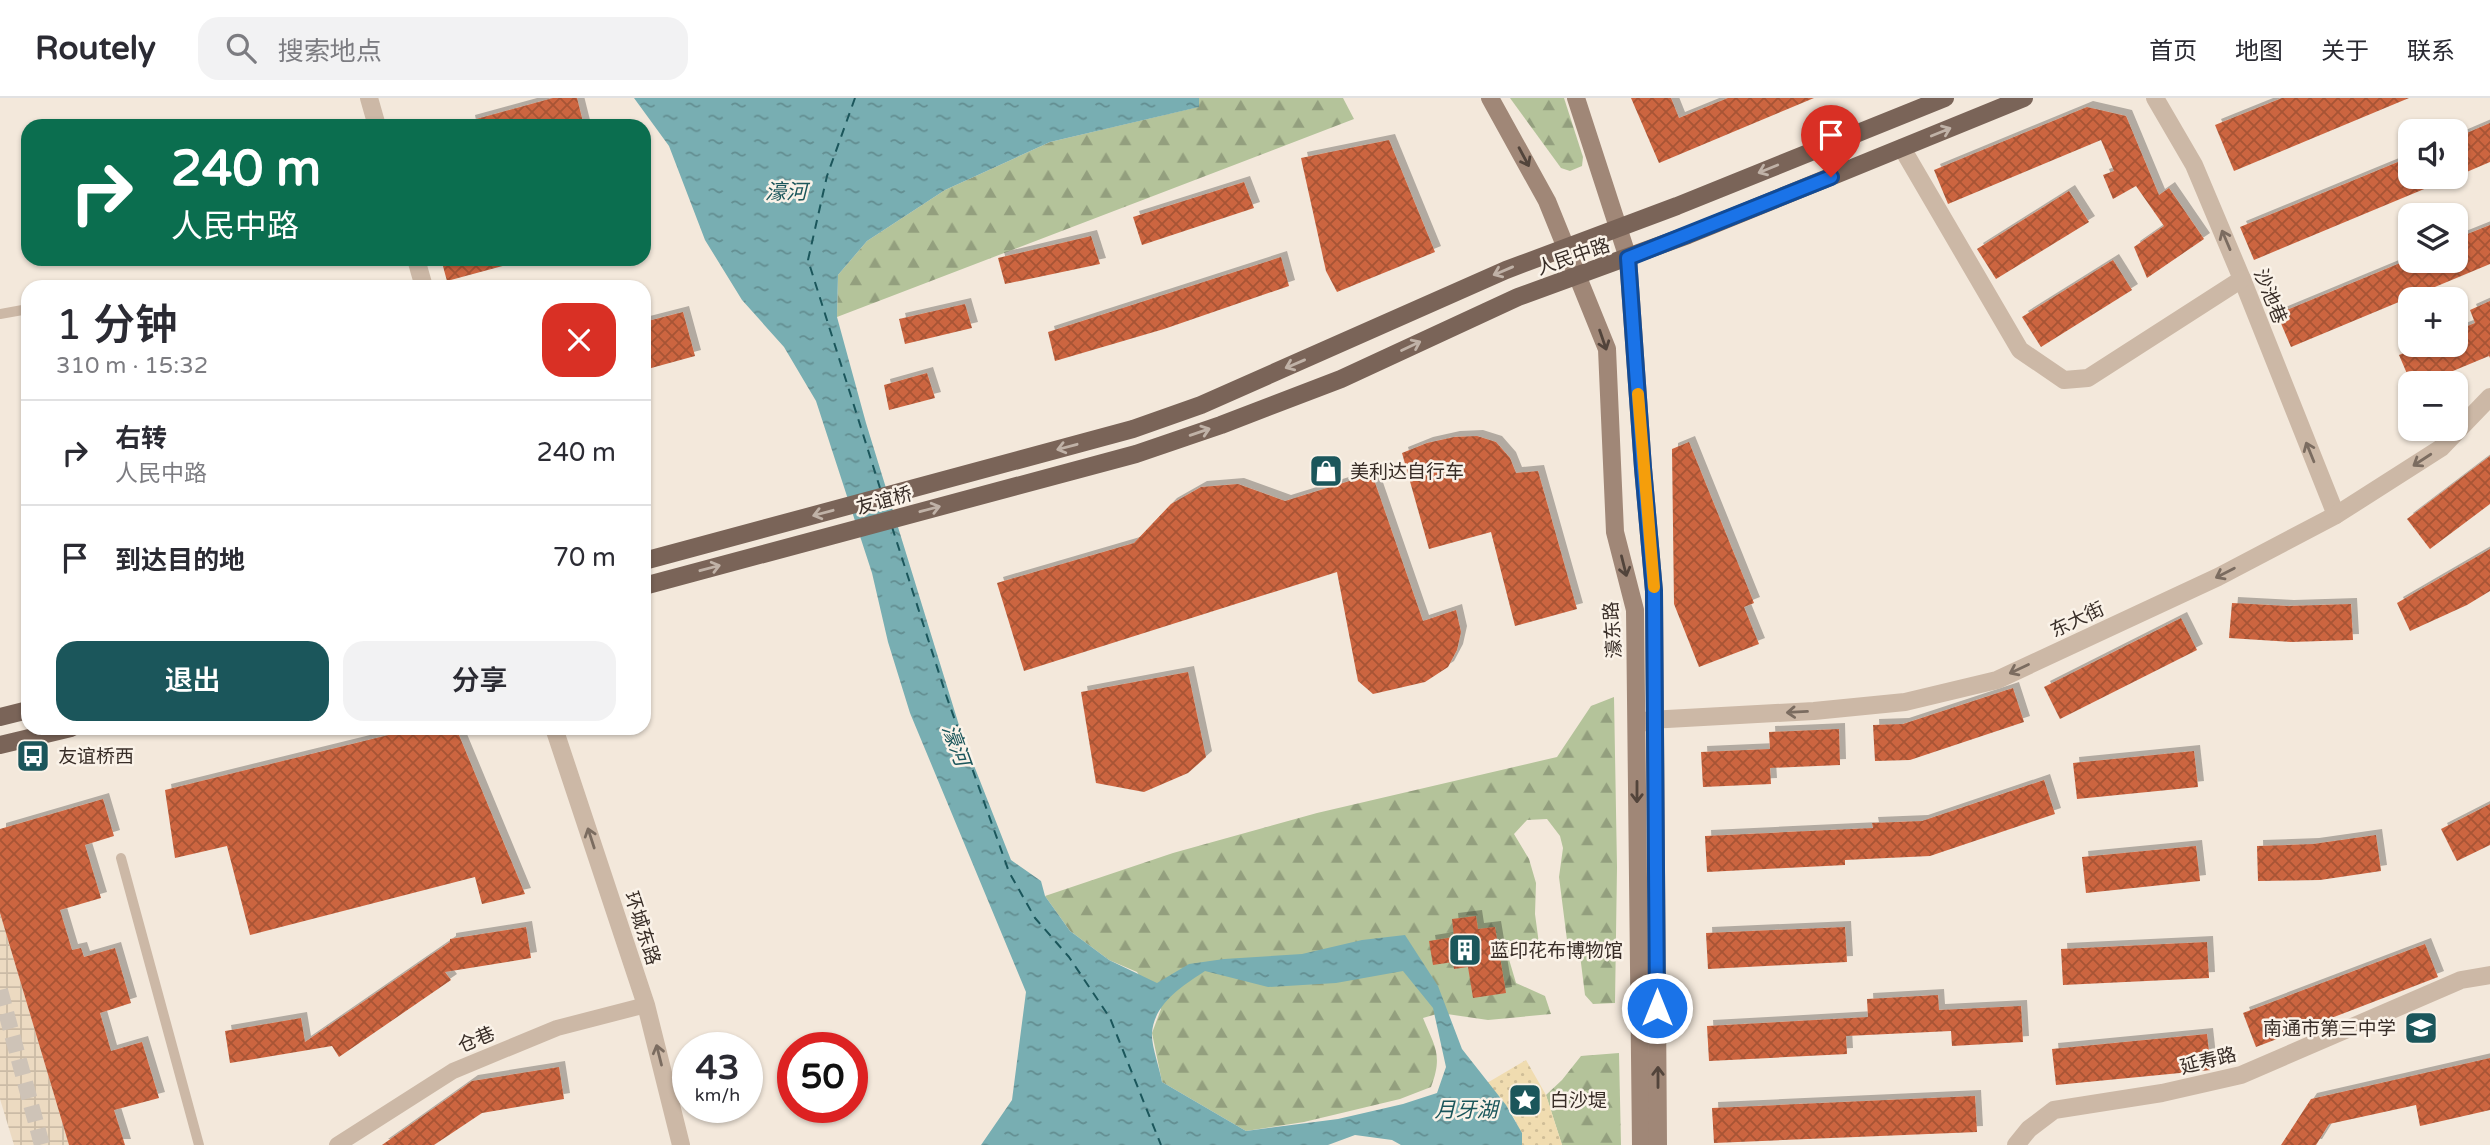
<!DOCTYPE html>
<html lang="zh">
<meta charset="utf-8">
<style>
body{margin:0;font-family:"Varela Round","Noto Sans SC",sans-serif;background:#f2f2f3;color:#2b2b33;height:100vh;display:flex;flex-direction:column;font-size:26px;white-space:nowrap}
*{box-sizing:border-box;margin:0}
p{font-size:23px;color:#7c7c81}
.icon{flex:none;width:38px;height:38px;fill:none;stroke:currentColor;stroke-width:2;stroke-linecap:round;stroke-linejoin:round}
.map{position:relative;flex:1;overflow:hidden}
.sheet{position:absolute;left:21px;top:182px;width:630px;height:455px;display:flex;flex-direction:column;background:#fff;border-radius:21px;box-shadow:0 2px 5px #0004}
.sheet>*{flex:none}
.hud{position:absolute;left:21px;top:21px;width:630px;height:147px;border-radius:21px;box-shadow:0 2px 5px #0004;background:#0b6e4f;color:#fff;overflow:hidden}
.tools{position:absolute;left:2398px;top:21px;display:grid;gap:14px}
.tools a{display:grid;place-items:center;width:70px;height:70px;border-radius:14px;background:#fff;box-shadow:0 2px 5px #0004;font-size:35px}
.speed{position:absolute;left:672px;top:934px;display:flex;gap:14px;font-size:35px;font-weight:700;text-align:center}
.speed>*{display:grid;place-content:center;width:91px;height:91px;border-radius:50%;background:#fff;box-shadow:0 2px 5px #0004;line-height:1}
.speed small{font-size:18px;font-weight:400}
.speed .limit{border:10px solid #d22;background:#fff;color:#111}
.pin{position:absolute;display:grid;place-items:center;width:60px;height:60px;color:#fff;margin:-72px -30px;border-radius:50% 50% 50% 0;rotate:-45deg;box-shadow:0 0 7px #0007}
.pin .icon{rotate:45deg}
.me{position:absolute;width:77px;margin:-38px;rotate:0deg;stroke-linejoin:round;filter:drop-shadow(0 0 5px #0008)}
.turn{display:flex;align-items:center;gap:24px;height:147px;padding:0 35px;font-size:32px}
.turn .icon{width:91px;height:91px;stroke-width:2.5}
.turn b{display:block;font-size:49px;line-height:60px}
.round{display:grid;place-items:center;flex:none;width:74px;height:74px;border-radius:21px;background:#f2f2f3}
.headline{display:flex;align-items:center;justify-content:space-between;height:119px;padding:0 35px}
h1{font-size:42px;font-weight:600;line-height:52px}
.button{display:flex;gap:14px;margin-top:auto;padding:14px 35px}
.button a{flex:1;height:80px;border-radius:21px;background:#1b565b;color:#fff;font-size:28px;font-weight:600;line-height:80px;text-align:center}
.button a+a{background:#f2f2f3;color:#2b2b33}
ul{padding:0;list-style:none}
li{display:flex;align-items:center;gap:21px;height:105px;padding:0 35px;border-top:2px solid #e1e1e2}
li div{flex:1}
li b{display:block;font-size:26px}
li em{font-style:normal}
header{display:flex;align-items:center;gap:42px;box-sizing:border-box;height:98px;padding:0 35px;background:#fff;border-bottom:2px solid #e1e1e2}
header strong{font-size:33px}
nav{display:flex;gap:38px;margin-inline-start:auto;font-size:24px}
.search{width:490px;height:63px;background:#f2f2f3;display:flex;align-items:center;gap:18px;box-sizing:border-box;padding:0 24px;border-radius:21px;color:#7c7c81;font-size:26px}
.map>svg:first-child{display:block}
.forest{fill:url(#forest-firs)}
.sand{fill:url(#sand-dots)}
.plaza{fill:url(#plaza-grid)}
.water{fill:url(#water-ripples);fill-rule:evenodd}
.lines{fill:none;stroke-linecap:round;stroke-linejoin:round}
.ferry{stroke:#1b565b;stroke-width:2;stroke-dasharray:9 7;stroke-linecap:butt}
.building{fill:url(#building-cross-hatch);filter:url(#shadow)}
.pedestrian-tunnel{stroke:#cec3b7;stroke-width:16;stroke-dasharray:16 8;stroke-linecap:butt}
.service{stroke:#ccb8a6;stroke-width:10}
.pedestrian{stroke:#ccb8a6;stroke-width:16}
.minor{stroke:#ccb8a6;stroke-width:18}
.tertiary{stroke:#ccb8a6;stroke-width:18}
.secondary{stroke:#a08777;stroke-width:18}
.primary{stroke:#7a6458;stroke-width:18}
.oneway{stroke:#c0b2a7}
.oneway2{stroke:#52443b}
.oneway3{stroke:#7b6c60}
.route-casing{stroke:#114b97;stroke-width:18}
.route{stroke:#1a73e8;stroke-width:12}
.slow{stroke:#f59e0b;stroke-width:12}
.labels{text-anchor:middle;stroke-width:5;stroke-linejoin:round;paint-order:stroke}
.street-label{font-size:19px;fill:#382d27;stroke:#faf2e8}
.poi-label{font-size:19px;fill:#382d27;stroke:#faf2e8;text-anchor:start}
.water-label{font-size:21px;font-style:italic;fill:#1b565b;stroke:#faf2e8}
</style>
<header>
<strong>Routely</strong>
<div class="search"><svg class="icon" aria-label="search" viewBox="0 0 24 24"><circle cx="10" cy="10" r="6"/><path d="M15 15l6 6"/></svg>搜索地点</div>
<nav><a>首页</a><a>地图</a><a>关于</a><a>联系</a></nav>
</header>
<div class="map">
<svg width="2490" height="1047" viewBox="0 0 2490 1047">
<defs>
<pattern id="forest-firs" width="22" height="20" patternUnits="userSpaceOnUse" patternTransform="scale(1.75)"><rect width="22" height="20" fill="#b4c39a"/><path d="M5 1l3.5 6h-7zM16 11l3.5 6h-7z" fill="#939f7e"/></pattern>
<pattern id="sand-dots" width="8" height="8" patternUnits="userSpaceOnUse" patternTransform="scale(1.75)"><rect width="8" height="8" fill="#f0dcb0"/><path d="M2 2h.1M6 6h.1" fill="none" stroke="#cfbd97" stroke-width="1.8" stroke-linecap="round"/></pattern>
<pattern id="plaza-grid" width="8" height="8" patternUnits="userSpaceOnUse" patternTransform="scale(1.75)"><rect width="8" height="8" fill="#ecdac1"/><path d="M0 4h8M4 0v8" fill="none" stroke="#cbbba6"/></pattern>
<pattern id="water-ripples" width="26" height="14" patternUnits="userSpaceOnUse" patternTransform="scale(1.75)"><rect width="26" height="14" fill="#78aeb2"/><path d="M2 4q2-2 4 0t4 0M15 11q2-2 4 0t4 0" fill="none" stroke="#638e91"/></pattern>
<pattern id="building-cross-hatch" width="8" height="8" patternUnits="userSpaceOnUse" patternTransform="scale(1.75)"><rect width="8" height="8" fill="#cc6540"/><path d="M0 0l8 8M0 8l8-8" fill="none" stroke="#a75436"/></pattern>
<filter id="shadow"><feDropShadow dx="6" dy="-6" stdDeviation="0" flood-color="#0004"/></filter>
</defs>
<rect width="100%" height="100%" fill="#f3e8db"/>
<g class="forest">
<path d="M1199 0H1343L1354 21 837 219 838 177 867 143 945 92 1050 44 1198 9Z"/>
<path d="M1510 0H1564L1583 59 1582 68 1570 73 1561 70Z"/>
<path d="M1614 599 1617 769 1615 905 1593 906 1585 897 1579 849 1567 842 1559 779 1563 750 1560 738 1547 721 1527 722 1514 736 1529 761 1536 785 1535 816 1539 846 1508 858 1516 885 1545 898 1551 916 1488 922 1440 915 1423 920C1435 949 1443 957 1431 989L1400 1001 1304 1024 1246 1033 1162 984 1152 935 1161 911 1137 874 1109 862 1070 833 1045 798 1173 755 1317 715 1557 659 1591 608Z"/>
<path d="M1619 955 1621 1047H1562L1546 997 1562 982 1581 958Z"/>
</g>
<path class="sand" d="M1526 962 1546 997 1562 1047H1522C1521 1022 1503 1003 1487 985Z"/>
<path class="plaza" d="M0 815 69 1047H14L0 1001Z"/>
<path class="water" d="M634 0H1199V9L1050 44 945 92 867 143 838 177 837 219 866 325 962 637 1011 762 1041 783 1045 798 1070 833 1109 862 1157 885 1189 866 1224 861 1302 856 1362 842 1405 837 1438 888 1462 951 1506 1007 1522 1035V1047H1401L1392 1042 1355 1037 1328 1047H981L1012 1002 1026 894 910 615 888 544 872 475 816 303 784 249 742 202 705 142 669 48ZM1205 873 1268 889 1336 885 1403 873 1433 910 1446 969 1437 995 1403 1006 1338 1021 1246 1033 1162 984C1160 971 1151 947 1152 935 1154 905 1184 887 1205 873Z"/>
<g class="lines">
<g class="ferry">
<path d="M855 0 827 78 808 162 880 390"/>
<path d="M892 429 946 597 1009 774 1035 820 1069 859 1110 920 1161 1047"/>
</g>
</g>
<g class="building">
<path d="M553 0H577L584 28H470L469 23Z"/>
<path d="M1631 0H1671L1679 20 1728 0H1814L1659 65Z"/>
<path d="M2282 0H2409L2234 73 2215 27Z"/>
<path d="M2087 9 2126 18 2159 97 2169 90 2204 141 2147 180 2134 149 2164 128 2136 88 2113 101 2103 77 2114 73 2101 42 1948 106 1934 72Z"/>
<path d="M2490 25V64L2455 79V40Z"/>
<path d="M1389 42 1435 154 1337 194 1326 173 1301 60Z"/>
<path d="M2410 59V79H2453L2254 162 2240 129Z"/>
<path d="M1244 84 1254 110 1142 147 1133 119Z"/>
<path d="M2069 93 2089 124 1996 181 1977 151Z"/>
<path d="M2490 127V166L2291 249 2277 216 2405 163H2455V141Z"/>
<path d="M1091 138 1100 166 1005 186 998 160Z"/>
<path d="M1281 159 1289 188 1164 231 1055 263 1048 234Z"/>
<path d="M441 161H510V166L447 183Z"/>
<path d="M2113 162 2132 192 2041 249 2022 219Z"/>
<path d="M2490 203V260L2484 246 2489 258 2424 285H2411L2399 257 2423 247H2455V233L2475 225 2470 212Z"/>
<path d="M965 206 972 230 905 246 899 221Z"/>
<path d="M683 214 695 258 644 272V224Z"/>
<path d="M927 275 935 300 889 312 884 287Z"/>
<path d="M1477 338 1496 344 1510 360 1516 375 1538 373 1577 511 1515 528 1491 434 1429 451 1402 355 1427 345 1454 339Z"/>
<path d="M1689 344 1754 505 1744 509 1759 546 1699 569 1674 506 1672 351Z"/>
<path d="M2490 358V406L2430 451 2407 421Z"/>
<path d="M1372 376 1423 523 1456 512 1461 534 1457 552 1448 569 1425 584 1373 596 1358 583 1337 474 1024 573 997 485 1134 445 1171 406 1201 389 1238 386 1285 403Z"/>
<path d="M2490 451V493L2467 507 2410 533 2397 505Z"/>
<path d="M2232 505 2288 508 2351 506 2353 542 2291 544 2229 540Z"/>
<path d="M2181 520 2197 552 2060 621 2044 589Z"/>
<path d="M1188 574 1206 659 1188 675 1144 694 1096 685 1081 594Z"/>
<path d="M2013 590 2024 624 1910 662 1875 663 1873 627 1903 626Z"/>
<path d="M417 630H456L525 796 482 806 475 779 250 837 227 748 175 760 165 692Z"/>
<path d="M1839 631 1840 667 1770 670 1771 686 1703 689 1701 654 1770 651 1769 634Z"/>
<path d="M2194 653 2198 689 2077 701 2073 665Z"/>
<path d="M2044 682 2055 716 1930 758 1845 762V767L1707 774 1705 738 1873 730 1872 725 1922 723Z"/>
<path d="M103 701 114 738 85 747 101 800 60 812 72 852 81 850 84 859 115 850 131 905 100 915 111 953 142 944 159 1000 114 1012 125 1047H69L0 815V731Z"/>
<path d="M2490 706V747L2457 763 2441 731Z"/>
<path d="M2376 737 2381 773 2320 782 2258 783 2257 748 2313 746Z"/>
<path d="M2196 748 2200 783 2086 795 2082 759Z"/>
<path d="M1476 818 1478 831 1495 829 1506 895 1473 900 1468 869 1454 871 1453 864 1433 867 1429 843 1454 839 1452 821Z"/>
<path d="M526 829 531 860 445 874 451 882 339 959 332 948 230 965 225 933 301 920 305 944 450 844V841Z"/>
<path d="M1845 829 1847 864 1708 871 1706 835Z"/>
<path d="M2207 844 2209 880 2063 887 2061 851Z"/>
<path d="M2425 846 2438 879 2256 949 2243 915Z"/>
<path d="M1938 897 1939 912 2021 908 2023 944 1952 948 1951 933 1846 938 1847 956 1709 963 1707 928 1868 919 1867 901Z"/>
<path d="M2207 936 2211 972 2056 987 2052 951Z"/>
<path d="M2490 960V1012L2420 1028 2416 1007 2329 1026 2316 1047H2281L2311 1001Z"/>
<path d="M559 969 564 1001 482 1015 434 1047H382L472 983Z"/>
<path d="M1975 998 1977 1034 1714 1045 1712 1010Z"/>
</g>
<g class="lines">
<path class="pedestrian-tunnel" d="M0 892 42 1047"/>
<g class="service">
<path d="M0 216 28 211"/>
<path d="M121 760 199 1047"/>
</g>
<path class="pedestrian" d="M337 1047 453 973 557 930 646 907"/>
<g class="minor">
<path d="M2155 0 2194 67 2242 181 2336 417"/>
<path d="M1902 50 2020 252 2064 282 2088 280 2242 181"/>
<path d="M1642 625 1649 622 1814 613 1905 604 1997 582 2218 479 2336 417 2441 350 2490 299"/>
<path d="M2016 1047 2029 1031 2054 1012 2162 995 2241 977 2461 882 2490 877"/>
</g>
<g class="tertiary">
<path d="M369 0 377 28"/>
<path d="M416 161 424 189"/>
<path d="M554 630 646 907 681 1047"/>
</g>
<g class="secondary">
<path d="M1490 0 1547 103 1607 251 1615 434 1635 512 1641 1047"/>
<path d="M1576 0 1628 160 1643 370 1654 493 1658 1047"/>
</g>
<g class="primary">
<path d="M644 463 1133 331 1201 307 1506 172 1677 108 1945 0"/>
<path d="M644 488 1136 356 1221 327 1341 281 1518 199 1688 137 2024 0"/>
<path d="M0 619 28 612"/>
<path d="M0 647 71 630"/>
</g>
</g>
<defs><path id="oneway-shaft" d="M-6 0H5M1.5-3L5.5 0L1.5 3" fill="none" stroke-width="1.6" stroke-linecap="round" stroke-linejoin="round" transform="scale(1.75)"/></defs>
<g class="oneway">
<use href="#oneway-shaft" transform="translate(1941 34) rotate(-22)"/>
<use href="#oneway-shaft" transform="translate(1768 71) rotate(158)"/>
<use href="#oneway-shaft" transform="translate(1503 173) rotate(157)"/>
<use href="#oneway-shaft" transform="translate(1411 248) rotate(-25)"/>
<use href="#oneway-shaft" transform="translate(1295 266) rotate(157)"/>
<use href="#oneway-shaft" transform="translate(1200 334) rotate(-19)"/>
<use href="#oneway-shaft" transform="translate(1067 349) rotate(165)"/>
<use href="#oneway-shaft" transform="translate(930 411) rotate(-15)"/>
<use href="#oneway-shaft" transform="translate(823 415) rotate(165)"/>
<use href="#oneway-shaft" transform="translate(710 470) rotate(-15)"/>
</g>
<g class="oneway2">
<use href="#oneway-shaft" transform="translate(1524 59) rotate(62)"/>
<use href="#oneway-shaft" transform="translate(1603 242) rotate(71)"/>
<use href="#oneway-shaft" transform="translate(1624 468) rotate(76)"/>
<use href="#oneway-shaft" transform="translate(1637 694) rotate(90)"/>
<use href="#oneway-shaft" transform="translate(1658 979) rotate(-90)"/>
</g>
<g class="oneway3">
<use href="#oneway-shaft" transform="translate(2226 142) rotate(-113)"/>
<use href="#oneway-shaft" transform="translate(2310 354) rotate(-112)"/>
<use href="#oneway-shaft" transform="translate(2422 362) rotate(147)"/>
<use href="#oneway-shaft" transform="translate(2225 475) rotate(153)"/>
<use href="#oneway-shaft" transform="translate(2019 571) rotate(155)"/>
<use href="#oneway-shaft" transform="translate(1797 614) rotate(177)"/>
<use href="#oneway-shaft" transform="translate(591 740) rotate(-108)"/>
<use href="#oneway-shaft" transform="translate(659 957) rotate(-104)"/>
</g>
<g class="lines">
<defs>
<path id="route" d="M1657 910 1654 493 1643 370 1628 160 1831 79"/>
</defs>
<use href="#route" class="route-casing"/>
<use href="#route" class="route"/>
<path class="slow" d="M1638 296 1654 489"/>
</g>
<defs>
<symbol id="shop-square" viewBox="-11 -11 22 22"><rect x="-9" y="-9" width="18" height="18" rx="4" fill="#1b565b" stroke="#faf2e8"/><path d="M-5-2.5h2.3a2.7 3.5 0 0 1 5.4 0H5L5.5 6h-11ZM-1.5-2.5h3a1.5 2.3 0 0 0-3 0Z" fill="#fff"/></symbol>
<symbol id="bus-square" viewBox="-11 -11 22 22"><rect x="-9" y="-9" width="18" height="18" rx="4" fill="#1b565b" stroke="#faf2e8"/><path d="M-5-6H5V4H4V6H2V4H-2V6H-4V4H-5ZM-3.5-4V0h7V-4ZM-3.5 1.2v1.5H-2V1.2ZM2 1.2v1.5H3.5V1.2Z" fill="#fff"/></symbol>
<symbol id="building-square" viewBox="-11 -11 22 22"><rect x="-9" y="-9" width="18" height="18" rx="4" fill="#1b565b" stroke="#faf2e8"/><path d="M-4-6H4V6H1V3H-1V6H-4ZM-2.5-4.3h1.7v1.8h-1.7ZM.8-4.3h1.7v1.8H.8ZM-2.5-1h1.7V.8h-1.7ZM.8-1h1.7V.8H.8Z" fill="#fff"/></symbol>
<symbol id="school-square" viewBox="-11 -11 22 22"><rect x="-9" y="-9" width="18" height="18" rx="4" fill="#1b565b" stroke="#faf2e8"/><path d="M0-5L7-2L0 1L-7-2ZM-4 1L0 2.5L4 1V4Q0 6-4 4Z" fill="#fff"/></symbol>
<symbol id="sight-square" viewBox="-11 -11 22 22"><rect x="-9" y="-9" width="18" height="18" rx="4" fill="#1b565b" stroke="#faf2e8"/><path d="M0-6L1.8-2.2L6-1.7L2.9 1.2L3.7 5.4L0 3.3L-3.7 5.4L-2.9 1.2L-6-1.7L-1.8-2.2Z" fill="#fff"/></symbol>
</defs>
<g fill-rule="evenodd">
<use href="#shop-square" x="1307" y="354" width="38" height="38"/>
<use href="#bus-square" x="14" y="639" width="38" height="38"/>
<use href="#building-square" x="1446" y="833" width="38" height="38"/>
<use href="#school-square" x="2402" y="911" width="38" height="38"/>
<use href="#sight-square" x="1506" y="983" width="38" height="38"/>
</g>
<g class="labels">
<g class="street-label">
<text transform="translate(1573 158) rotate(-19)" y="7">人民中路</text>
<text transform="translate(2271 198) rotate(68)" y="7">沙池巷</text>
<text transform="translate(884 402) rotate(-15)" y="7">友谊桥</text>
<text transform="translate(2077 521) rotate(-25)" y="7">东大街</text>
<text transform="translate(1612 532) rotate(-94)" y="7">濠东路</text>
<text transform="translate(643 830) rotate(72)" y="7">环城东路</text>
<text transform="translate(476 941) rotate(-23)" y="7">仓巷</text>
<text transform="translate(2208 962) rotate(-14)" y="7">延寿路</text>
</g>
<g class="poi-label">
<text x="1350" y="380">美利达自行车</text>
<text x="58" y="665">友谊桥西</text>
<text x="1490" y="859">蓝印花布博物馆</text>
<text x="2396" y="937" text-anchor="end">南通市第三中学</text>
<text x="1550" y="1009">白沙堤</text>
</g>
<g class="water-label">
<text x="786" y="101">濠河</text>
<text transform="translate(956 647) rotate(70)" y="7">濠河</text>
<text x="1466" y="1019">月牙湖</text>
</g>
</g>
</svg>
<div class="tools">
<a><svg class="icon" aria-label="sound" viewBox="0 0 24 24"><path d="M4 9h4l5-4v14l-5-4H4zM17 9q2 3 0 6"/></svg></a>
<a><svg class="icon" aria-label="layers" viewBox="0 0 24 24"><path d="M12 4l9 5-9 5-9-5zM3 14l9 5 9-5"/></svg></a>
<a>+</a>
<a>−</a>
</div>
<div class="speed"><div>43<small>km/h</small></div><div class="limit">50</div></div>
<div class="pin" style="left:1831px;top:79px;background:#d93025"><svg class="icon" aria-label="arrive" viewBox="0 0 24 24"><path d="M6 21V4h12l-3 4 3 4H6"/></svg></div>
<svg class="me" style="left:1657px;top:910px" viewBox="-20 -20 40 40"><circle r="17" fill="#1a73e8" stroke="#fff" stroke-width="3"/><path d="M0-11L8 9 0 5-8 9z" fill="#fff"/></svg>
<div class="hud">
<div class="turn"><svg class="icon" aria-label="right" viewBox="0 0 24 24"><path d="M7 20v-9h11M14 6l5 5-5 5"/></svg><div><b>240 m</b>人民中路</div></div>
</div>
<section class="sheet">
<div class="headline"><div><h1>1 分钟</h1><p>310 m · 15:32</p></div><a class="round" style="background:#d93025;color:#fff"><svg class="icon" aria-label="close" viewBox="0 0 24 24"><path d="M6 6l12 12M18 6L6 18"/></svg></a></div>
<ul>
<li><svg class="icon" aria-label="right" viewBox="0 0 24 24"><path d="M7 20v-9h11M14 6l5 5-5 5"/></svg><div><b>右转</b><p>人民中路</p></div><em>240 m</em></li>
<li><svg class="icon" aria-label="arrive" viewBox="0 0 24 24"><path d="M6 21V4h12l-3 4 3 4H6"/></svg><div><b>到达目的地</b></div><em>70 m</em></li>
</ul>
<div class="button"><a>退出</a><a>分享</a></div>
</section>
</div>
